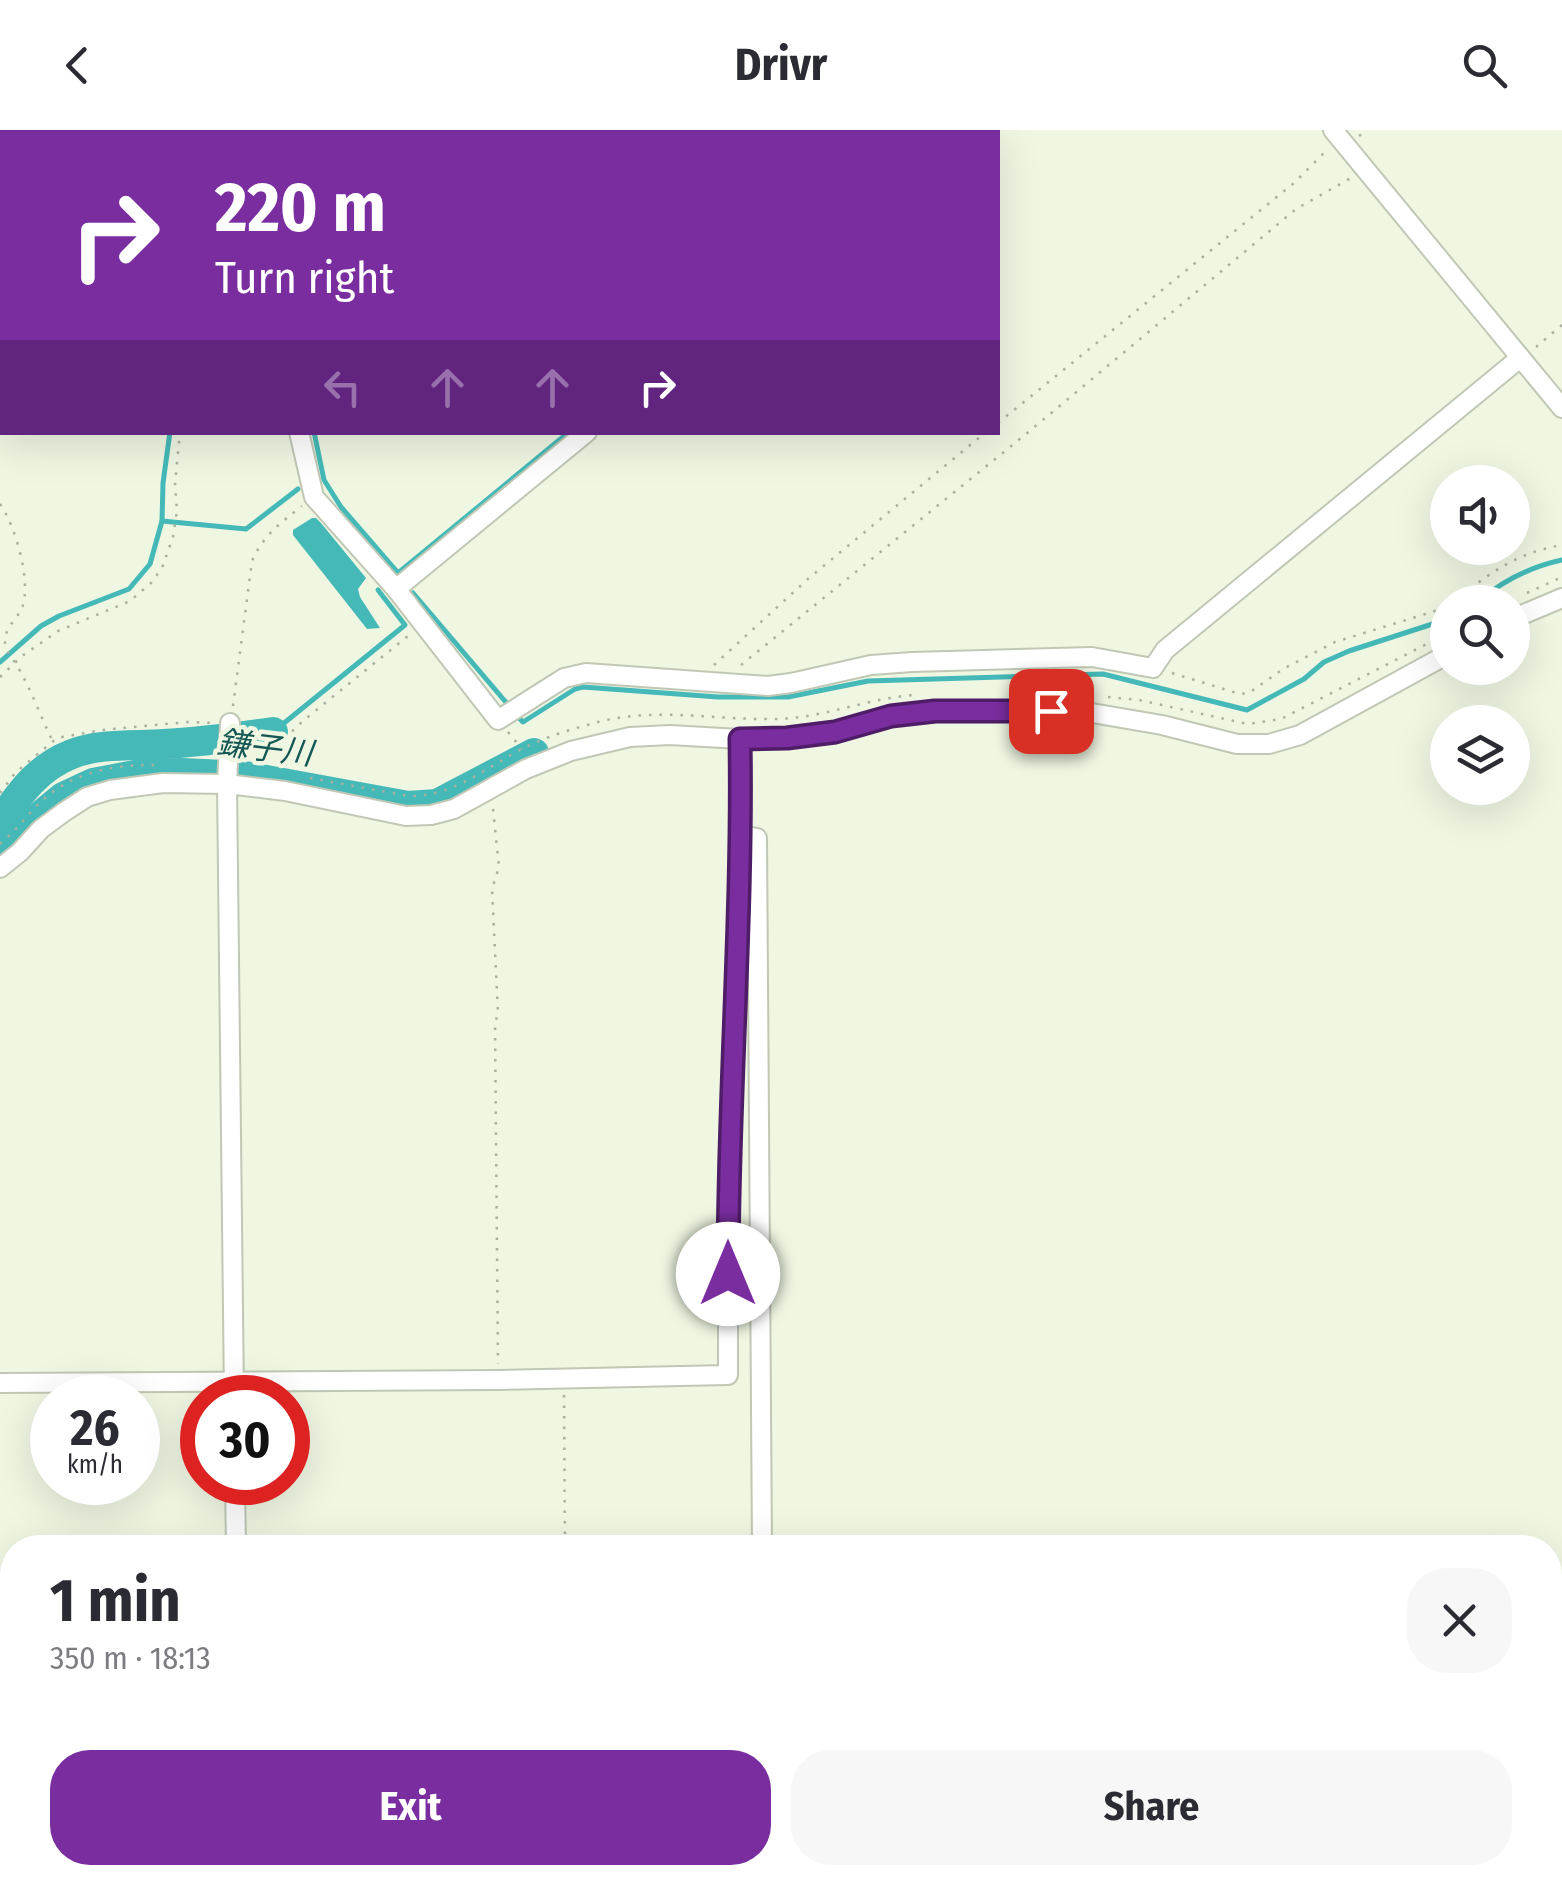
<!DOCTYPE html>
<meta charset="utf-8">
<style>
body{margin:0;font-family:"Fira Sans Condensed","Noto Sans JP",sans-serif;background:#f7f7f7;color:#2b2b33;height:100vh;display:flex;flex-direction:column;font-size:38px;white-space:nowrap}
*{box-sizing:border-box;margin:0}
p{font-size:32px;color:#7c7c81}
.icon{flex:none;width:55px;height:55px;fill:none;stroke:currentColor;stroke-width:2;stroke-linecap:round;stroke-linejoin:round}
.map{position:relative;flex:1;overflow:hidden}
.panel{position:absolute;left:0px;top:1405px;width:1562px;height:350px;display:flex;flex-direction:column;background:#fff;border-radius:40px 40px 0 0;box-shadow:0 10px 40px #0002}
.panel>*{flex:none}
.guide{position:absolute;left:0px;top:0px;width:1000px;height:305px;box-shadow:0 10px 40px #0002;background:#7a2d9f;color:#fff;overflow:hidden}
.fabs{position:absolute;left:1430px;top:335px;display:grid;gap:20px}
.fabs a{display:grid;place-items:center;width:100px;height:100px;border-radius:50%;background:#fff;box-shadow:0 10px 40px #0002;font-size:50px}
.speed{position:absolute;left:30px;top:1245px;display:flex;gap:20px;font-size:50px;font-weight:700;text-align:center}
.speed>*{display:grid;place-content:center;width:130px;height:130px;border-radius:50%;background:#fff;box-shadow:0 10px 40px #0002;line-height:1}
.speed small{font-size:25px;font-weight:400}
.speed .limit{border:15px solid #d22;background:#fff;color:#111}
.pin{position:absolute;display:grid;place-items:center;width:85px;height:85px;color:#fff;margin:-42px;border-radius:20px;box-shadow:0 5px 15px #0006}
.me{position:absolute;width:110px;margin:-55px;rotate:0deg;stroke-linejoin:round;filter:drop-shadow(0 0 8px #0008)}
.turn{display:flex;align-items:center;gap:35px;height:210px;padding:0 50px;font-size:45px}
.turn .icon{width:130px;height:130px;stroke-width:2.5}
.turn b{display:block;font-size:70px;line-height:85px}
.lanes{display:flex;align-items:center;height:95px;padding:0 50px;background:#0003;justify-content:center;gap:50px;direction:ltr}
.lanes .off{opacity:.35}
.round{display:grid;place-items:center;flex:none;width:105px;height:105px;border-radius:40px;background:#f7f7f7}
.overview{display:flex;align-items:center;justify-content:space-between;height:170px;padding:0 50px}
h1{font-size:60px;font-weight:700;line-height:75px}
.cta{display:flex;gap:20px;margin-top:auto;padding:20px 50px}
.cta a{flex:1;height:115px;border-radius:40px;background:#7a2d9f;color:#fff;font-size:40px;font-weight:700;line-height:115px;text-align:center}
.cta a+a{background:#f7f7f7;color:#2b2b33}
header{display:flex;justify-content:space-between;align-items:center;height:130px;padding:0 50px;background:#fff;font-size:45px;font-weight:700}
.map>svg:first-child{display:block}
.water{fill:#44b9b7}
.lines{fill:none;stroke-linecap:round;stroke-linejoin:round}
.stream{stroke:#44b9b7;stroke-width:5}
.river{stroke:#44b9b7;stroke-width:30}
.minor-casing{stroke:#c0c8b5;stroke-width:22}
.secondary-casing{stroke:#c0c8b5;stroke-width:30}
.path{stroke:#aab0a0;stroke-width:2.5;stroke-dasharray:2.5 8;stroke-linecap:butt}
.minor{stroke:#fff;stroke-width:18}
.secondary{stroke:#fff;stroke-width:25}
.route-casing{stroke:#4f1d67;stroke-width:25}
.route{stroke:#7a2d9f;stroke-width:18}
.labels{text-anchor:middle;stroke-width:9;stroke-linejoin:round;paint-order:stroke}
.water-label{font-size:32px;font-style:italic;fill:#145755;stroke:#eff6e2}
</style>
<header><svg class="icon" aria-label="back" viewBox="0 0 24 24"><path d="M15 5l-7 7 7 7"/></svg>Drivr<svg class="icon" aria-label="search" viewBox="0 0 24 24"><circle cx="10" cy="10" r="6"/><path d="M15 15l6 6"/></svg></header>
<div class="map">
<svg width="1562" height="1755" viewBox="0 0 1562 1755">
<rect width="100%" height="100%" fill="#eff6e2"/>
<path class="water" d="M312 388H316L321 393 366 448 358 459 360 467 380 498 367 499 293 405V400Z"/>
<g class="lines">
<g class="stream">
<path d="M203 2 206 0"/>
<path d="M913 2 916 0"/>
<path d="M314 302 324 350 341 377 398 443"/>
<path d="M162 391 163 353 170 302"/>
<path d="M392 448 569 302"/>
<path d="M413 463 509 576"/>
<path d="M1478 472C1502 451 1530 437 1562 430"/>
<path d="M0 532 41 496 59 486 129 459 150 434 162 391 246 399 298 359"/>
<path d="M516 585 523 592 575 559 583 557 718 567H788L868 551 1103 544 1247 580 1304 549 1324 532 1349 521 1448 489"/>
<path d="M273 602 405 495 378 460"/>
</g>
<g class="river">
<path d="M0 692C19 664 38 637 72 624 99 613 135 616 164 614 201 612 237 607 273 602"/>
<path d="M0 726 46 681 63 667 93 653 140 644 182 643 245 646 408 676 437 674 534 623"/>
</g>
<defs>
<g id="minor">
<path d="M739 0 741 2"/>
<path d="M1333 0 1562 278"/>
<path d="M380 2 382 0"/>
<path d="M953 2 956 0"/>
<path d="M299 302 314 367 396 459 498 590 564 548 586 543 768 556 791 553 871 535 912 532 1092 527 1153 538 1165 520 1520 228"/>
<path d="M396 459 587 302"/>
<path d="M1512 489 1562 468"/>
<path d="M230 593 227 654 234 1268"/>
<path d="M741 705 757 708 762 1418"/>
<path d="M0 738 20 722 41 699 64 682 87 667 110 660 163 653 227 654 285 661 406 686 431 685 454 679 526 639 571 621 630 607 670 605 740 609 787 608 835 602 891 587 935 581H1051L1092 583 1162 595 1237 614H1269L1300 605 1448 524"/>
<path d="M0 1253 498 1250 728 1245V1043L741 705 740 609"/>
<path d="M235 1352 236 1418"/>
<path d="M239 1742V1755"/>
<path d="M767 1742 768 1755"/>
</g>
<g id="secondary">
<path d="M1550 1505 1562 1467"/>
<path d="M1463 1755 1467 1742"/>
</g>
</defs>
<use href="#minor" class="minor-casing"/>
<use href="#secondary" class="secondary-casing"/>
<g class="path">
<path d="M470 0 472 2"/>
<path d="M29 2 30 0"/>
<path d="M220 2 224 0"/>
<path d="M897 2 900 0"/>
<path d="M1359 6 1367 0"/>
<path d="M1536 217 1562 195"/>
<path d="M998 293 1294 53 1327 20"/>
<path d="M0 374C15 395 32 452 22 478 17 489 4 499 5 512 5 522 15 531 19 539 32 562 41 587 52 610"/>
<path d="M1527 463 1562 447"/>
<path d="M1454 472C1489 443 1516 423 1562 415"/>
<path d="M714 535 809 448 986 302"/>
<path d="M741 535 1026 304 1296 79 1351 48"/>
<path d="M1172 543 1240 564 1249 563 1283 539 1335 512 1448 477"/>
<path d="M0 547 22 526 58 501 130 471 151 453 162 438 173 407 177 381 175 354 180 302"/>
<path d="M1108 567 1139 570 1248 594 1281 589 1448 503"/>
<path d="M233 576 252 431C263 406 280 393 302 376"/>
<path d="M508 602 522 619"/>
<path d="M245 619 279 614 304 590 408 506"/>
<path d="M310 648 409 666C452 667 484 639 520 620 544 607 572 599 598 592 657 577 714 590 773 589 822 589 867 568 915 565"/>
<path d="M0 663 15 643 57 608 102 600 188 592 214 593"/>
<path d="M493 679 499 737 492 759 498 883 495 894 498 1234"/>
<path d="M0 714C17 700 29 682 45 668 76 641 117 634 157 635"/>
<path d="M564 1265 565 1418"/>
<path d="M568 1742V1755"/>
<path d="M961 1742V1755"/>
</g>
<use href="#minor" class="minor"/>
<use href="#secondary" class="secondary"/>
</g>
<g class="lines">
<defs>
<path id="route" d="M728 1144C728 966 743 787 740 609L787 608 835 602 891 586 935 581H1051"/>
</defs>
<use href="#route" class="route-casing"/>
<use href="#route" class="route"/>
</g>
<g class="labels">
<g class="water-label">
<text transform="translate(265 618) rotate(7)" y="11">鎌子川</text>
</g>
</g>
</svg>
<div class="fabs">
<a><svg class="icon" aria-label="sound" viewBox="0 0 24 24"><path d="M4 9h4l5-4v14l-5-4H4zM17 9q2 3 0 6"/></svg></a>
<a><svg class="icon" aria-label="search" viewBox="0 0 24 24"><circle cx="10" cy="10" r="6"/><path d="M15 15l6 6"/></svg></a>
<a><svg class="icon" aria-label="layers" viewBox="0 0 24 24"><path d="M12 4l9 5-9 5-9-5zM3 14l9 5 9-5"/></svg></a>
</div>
<div class="speed"><div>26<small>km/h</small></div><div class="limit">30</div></div>
<div class="pin" style="left:1051px;top:581px;background:#d93025"><svg class="icon" aria-label="arrive" viewBox="0 0 24 24"><path d="M6 21V4h12l-3 4 3 4H6"/></svg></div>
<svg class="me" style="left:728px;top:1144px" viewBox="-20 -20 40 40"><circle r="19" fill="#fff"/><path d="M0-13L10 11 0 6-10 11z" fill="#7a2d9f"/></svg>
<div class="guide">
<div class="turn"><svg class="icon" aria-label="right" viewBox="0 0 24 24"><path d="M7 20v-9h11M14 6l5 5-5 5"/></svg><div><b>220 m</b>Turn right</div></div>
<div class="lanes"><svg class="icon off" aria-label="left" viewBox="0 0 24 24"><path d="M17 20v-9H6M10 6l-5 5 5 5"/></svg><svg class="icon off" aria-label="ahead" viewBox="0 0 24 24"><path d="M12 20V5M6 11l6-6 6 6"/></svg><svg class="icon off" aria-label="ahead" viewBox="0 0 24 24"><path d="M12 20V5M6 11l6-6 6 6"/></svg><svg class="icon" aria-label="right" viewBox="0 0 24 24"><path d="M7 20v-9h11M14 6l5 5-5 5"/></svg></div>
</div>
<section class="panel">
<div class="overview"><div><h1>1 min</h1><p>350 m · 18:13</p></div><a class="round"><svg class="icon" aria-label="close" viewBox="0 0 24 24"><path d="M6 6l12 12M18 6L6 18"/></svg></a></div>
<div class="cta"><a>Exit</a><a>Share</a></div>
</section>
</div>
